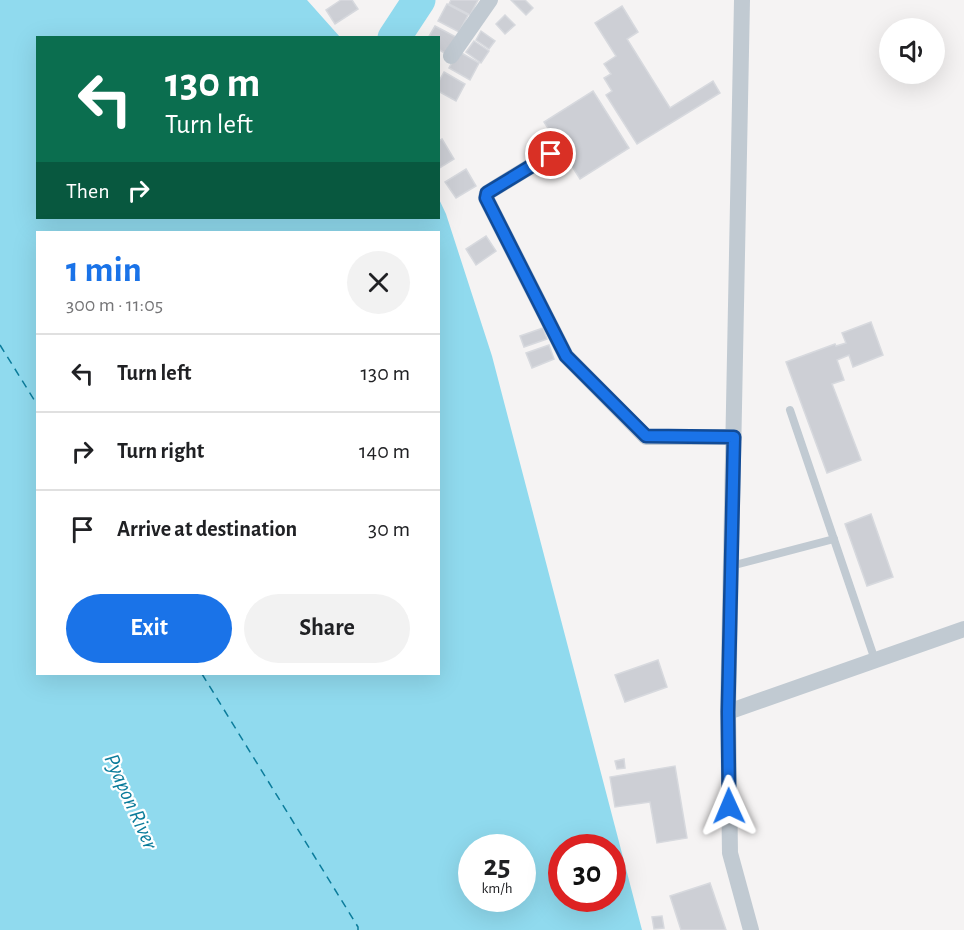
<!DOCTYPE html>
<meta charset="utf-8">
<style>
body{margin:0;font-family:"Alegreya Sans",sans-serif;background:#f2f2f2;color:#202124;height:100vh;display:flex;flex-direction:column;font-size:22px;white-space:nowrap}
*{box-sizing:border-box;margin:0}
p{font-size:20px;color:#757577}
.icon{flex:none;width:33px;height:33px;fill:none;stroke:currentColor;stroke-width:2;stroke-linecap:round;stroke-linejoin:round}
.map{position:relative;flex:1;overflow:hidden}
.panel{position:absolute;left:36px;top:231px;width:404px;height:444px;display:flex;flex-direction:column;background:#fff;border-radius:0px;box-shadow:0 6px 24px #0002}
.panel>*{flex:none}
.top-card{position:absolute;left:36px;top:36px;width:404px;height:183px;border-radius:0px;box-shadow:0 6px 24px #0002;background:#0b6e4f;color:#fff;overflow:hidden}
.tools{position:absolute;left:879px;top:18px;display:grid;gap:12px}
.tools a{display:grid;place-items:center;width:66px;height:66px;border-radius:50%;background:#fff;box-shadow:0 6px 24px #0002;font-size:30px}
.speed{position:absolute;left:458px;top:834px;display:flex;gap:12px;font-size:30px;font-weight:700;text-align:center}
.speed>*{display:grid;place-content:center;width:78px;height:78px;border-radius:50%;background:#fff;box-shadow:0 6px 24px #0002;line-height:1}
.speed small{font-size:15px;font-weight:400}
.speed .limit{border:9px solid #d22;background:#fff;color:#111}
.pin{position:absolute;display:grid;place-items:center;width:51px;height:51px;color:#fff;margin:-26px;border:3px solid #fff;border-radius:50%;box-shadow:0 2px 6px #0007}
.me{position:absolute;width:66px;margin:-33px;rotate:359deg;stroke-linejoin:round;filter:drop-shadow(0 0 4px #0008)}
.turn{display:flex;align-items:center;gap:21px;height:126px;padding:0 30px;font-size:27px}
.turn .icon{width:78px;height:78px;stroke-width:2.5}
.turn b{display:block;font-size:42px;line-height:51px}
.then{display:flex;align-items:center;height:57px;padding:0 30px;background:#0003;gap:12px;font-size:22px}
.round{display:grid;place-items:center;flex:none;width:63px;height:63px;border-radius:32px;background:#f2f2f2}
.headline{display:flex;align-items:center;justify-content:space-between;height:102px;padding:0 30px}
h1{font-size:36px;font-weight:700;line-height:45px;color:#1a73e8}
.primary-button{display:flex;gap:12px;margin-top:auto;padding:12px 30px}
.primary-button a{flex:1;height:69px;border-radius:36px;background:#1a73e8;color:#fff;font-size:24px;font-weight:700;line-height:69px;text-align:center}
.primary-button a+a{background:#f2f2f2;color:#202124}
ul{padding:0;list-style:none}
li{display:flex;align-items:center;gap:18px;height:78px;padding:0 30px;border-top:2px solid #e0e0e0}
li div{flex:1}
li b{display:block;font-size:22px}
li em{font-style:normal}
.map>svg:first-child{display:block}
.water{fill:#90daee;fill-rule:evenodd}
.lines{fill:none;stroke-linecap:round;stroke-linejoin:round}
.river{stroke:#90daee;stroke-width:33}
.ferry{stroke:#0c7c9b;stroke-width:1.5;stroke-dasharray:8 6;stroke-linecap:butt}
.building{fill:#cdcfd5;stroke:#d7d9de;stroke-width:1.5}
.service{stroke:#c1cad2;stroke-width:8}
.minor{stroke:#c1cad2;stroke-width:16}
.route-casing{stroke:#114b97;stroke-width:15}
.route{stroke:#1a73e8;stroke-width:10}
.labels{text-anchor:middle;stroke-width:4.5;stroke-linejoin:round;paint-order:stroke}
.water-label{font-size:22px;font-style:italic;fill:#0c7c9b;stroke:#fff}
</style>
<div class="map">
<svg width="964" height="930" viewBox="0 0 964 930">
<rect width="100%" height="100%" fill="#f5f3f3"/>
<path class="water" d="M0 0H307L340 37 38 38V218H438V197L446 214 492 356 642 930H0ZM38 232H438V674H38ZM471 848H522V898H471ZM561 848H612V898H561Z"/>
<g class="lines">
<path class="river" d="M394 38 419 0"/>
<g class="ferry">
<path d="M0 345 38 406"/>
<path d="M202 674 358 927V930"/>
</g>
</g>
<g class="building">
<path d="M341 0H352L358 9 335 24 326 10Z"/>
<path d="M451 0H478L470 15 449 4Z"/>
<path d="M511 0H525L533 8 526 15Z"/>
<path d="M447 4 468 15 459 32 438 21Z"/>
<path d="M622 6 638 32 627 39 670 108 713 81 720 93 637 144 606 95 612 91 604 78 611 74 604 64 616 56 595 23Z"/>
<path d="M505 15 515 25 505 34 496 24Z"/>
<path d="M435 26 456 37 446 54 438 49V38H428Z"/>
<path d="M481 31 495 41 489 49 476 40Z"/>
<path d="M474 41 489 51 481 63 466 52Z"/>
<path d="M458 51 479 63 470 80 449 68Z"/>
<path d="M444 72 465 84 456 101 438 91V83Z"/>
<path d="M593 91 629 148 580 179 544 122Z"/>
<path d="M442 139 454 159 438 169V141Z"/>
<path d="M466 169 476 186 456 198 445 182Z"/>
<path d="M486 236 496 251 476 265 466 249Z"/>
<path d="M871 322 883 355 853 367 849 355 837 360 844 380 832 384 861 460 827 473 786 362 835 344 836 346 846 343 842 333Z"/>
<path d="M543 328 547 339 524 347 520 336Z"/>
<path d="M549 345 554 359 532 368 526 353Z"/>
<path d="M871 514 893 577 867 586 845 524Z"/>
<path d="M658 660 667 687 625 702 615 675Z"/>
<path d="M624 759 625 768 617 769 615 761Z"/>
<path d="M675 766 687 838 657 843 650 802 615 807 610 777Z"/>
<path d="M710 883 726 930H681L670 896Z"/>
<path d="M662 916 664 928 654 929 652 917Z"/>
</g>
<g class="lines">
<g class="service">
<path d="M790 410 875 660"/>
<path d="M731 566 834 539"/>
</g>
<g class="minor">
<path d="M742 0 728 712 730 853 751 930"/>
<path d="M451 56 490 0"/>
<path d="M551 154 487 193 486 198 566 356 646 437H734"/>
<path d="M728 712 964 629"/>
</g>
</g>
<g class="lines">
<defs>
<path id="route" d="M551 154 487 193 486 198 566 356 646 436 734 437 728 712 729 806"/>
</defs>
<use href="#route" class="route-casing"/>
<use href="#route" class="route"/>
</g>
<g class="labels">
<g class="water-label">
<text transform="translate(132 801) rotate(66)" y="8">Pyapon River</text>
</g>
</g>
</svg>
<div class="tools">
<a><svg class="icon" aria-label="sound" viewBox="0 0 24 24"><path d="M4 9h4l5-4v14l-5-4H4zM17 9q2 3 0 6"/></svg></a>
</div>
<div class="speed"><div>25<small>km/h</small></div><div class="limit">30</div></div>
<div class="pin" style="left:551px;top:154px;background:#d93025"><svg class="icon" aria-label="arrive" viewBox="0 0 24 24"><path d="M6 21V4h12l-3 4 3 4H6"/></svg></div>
<svg class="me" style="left:729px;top:806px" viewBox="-20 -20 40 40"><path d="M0-17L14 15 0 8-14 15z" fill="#1a73e8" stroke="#fff" stroke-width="4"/></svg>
<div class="top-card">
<div class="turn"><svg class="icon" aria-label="left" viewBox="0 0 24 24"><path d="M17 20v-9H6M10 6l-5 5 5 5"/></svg><div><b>130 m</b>Turn left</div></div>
<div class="then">Then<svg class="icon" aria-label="right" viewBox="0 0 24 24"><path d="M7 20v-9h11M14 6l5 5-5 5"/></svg></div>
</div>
<section class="panel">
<div class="headline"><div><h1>1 min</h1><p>300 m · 11:05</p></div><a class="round"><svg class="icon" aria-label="close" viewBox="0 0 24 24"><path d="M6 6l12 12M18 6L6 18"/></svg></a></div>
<ul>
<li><svg class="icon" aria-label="left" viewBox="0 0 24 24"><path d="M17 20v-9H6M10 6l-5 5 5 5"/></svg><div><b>Turn left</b></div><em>130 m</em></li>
<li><svg class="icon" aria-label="right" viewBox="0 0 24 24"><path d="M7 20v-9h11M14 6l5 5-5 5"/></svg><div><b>Turn right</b></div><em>140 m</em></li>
<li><svg class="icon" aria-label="arrive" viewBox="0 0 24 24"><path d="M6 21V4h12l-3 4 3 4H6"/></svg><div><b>Arrive at destination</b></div><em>30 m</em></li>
</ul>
<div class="primary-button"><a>Exit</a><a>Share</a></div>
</section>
</div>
